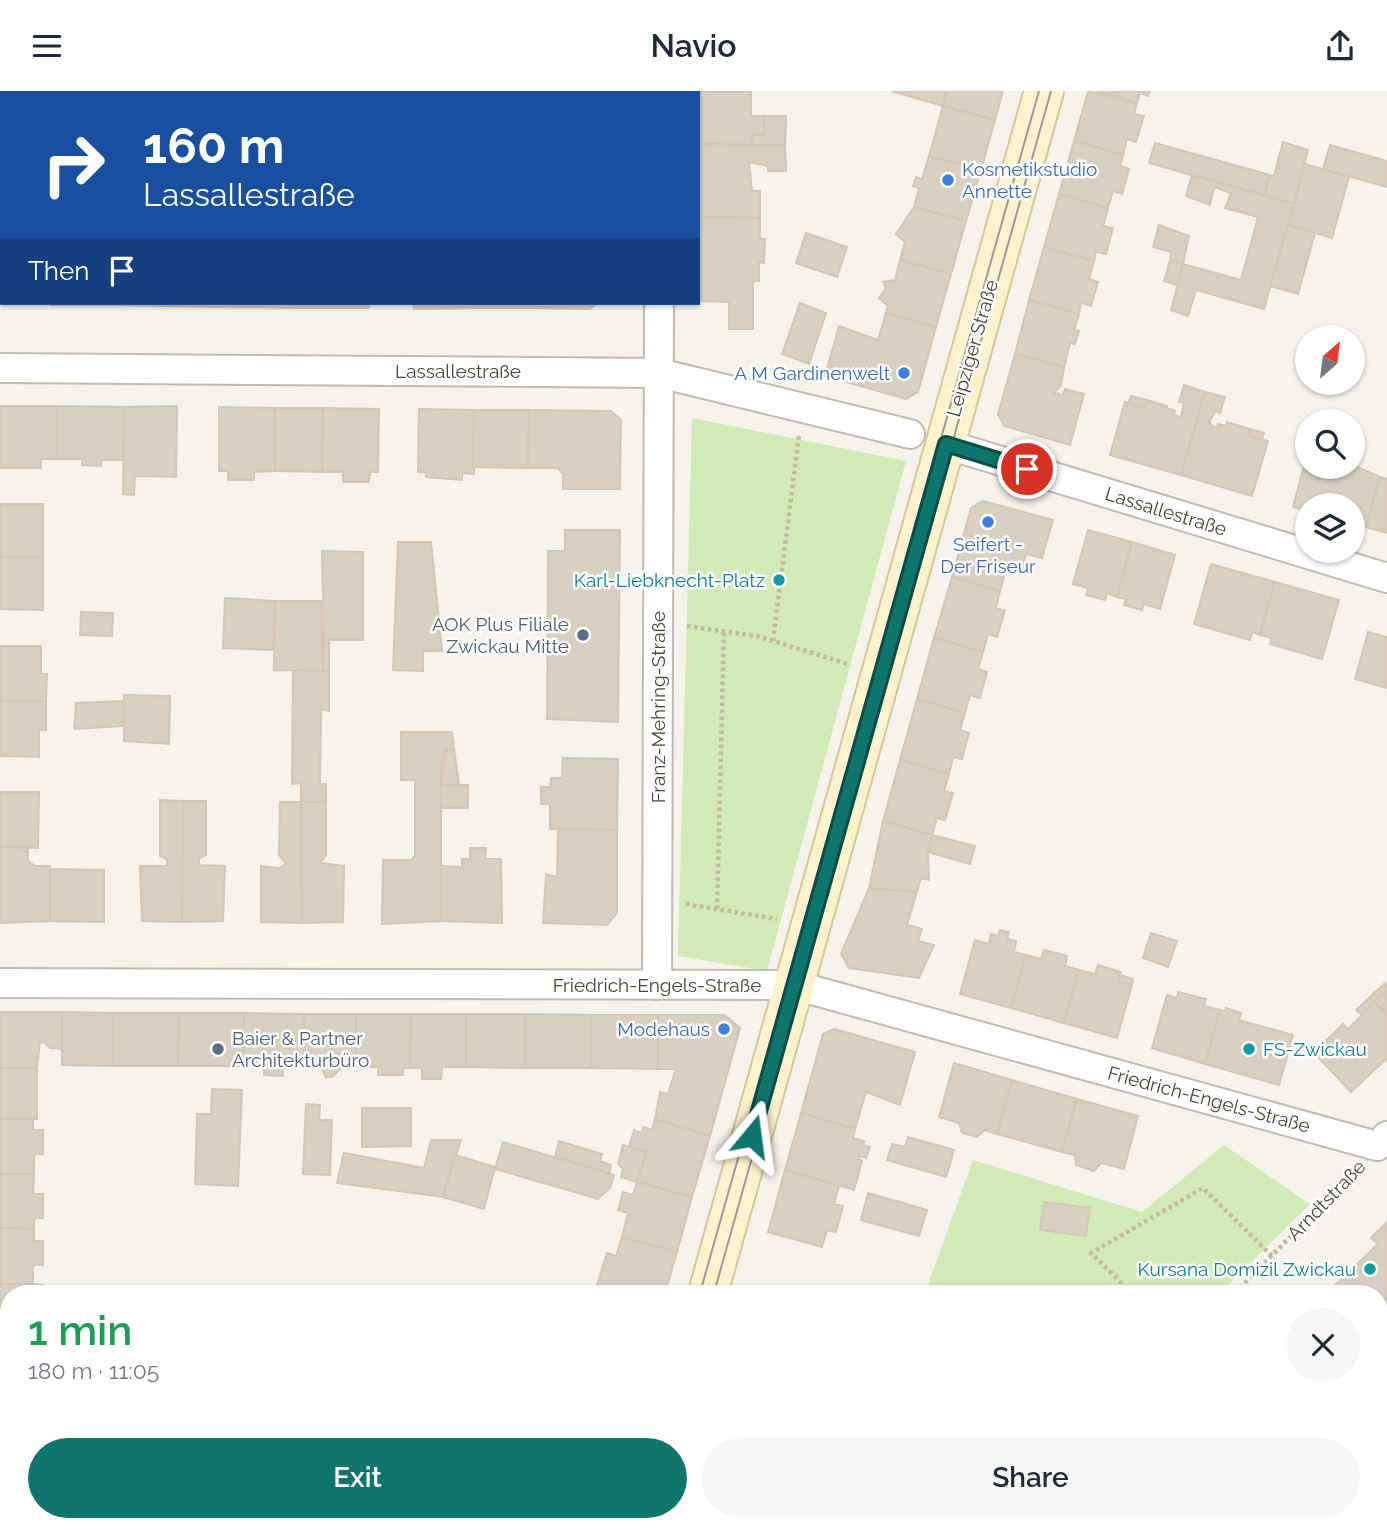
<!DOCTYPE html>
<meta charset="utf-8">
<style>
body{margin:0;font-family:Raleway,sans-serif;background:#f6f6f7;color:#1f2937;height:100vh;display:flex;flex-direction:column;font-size:26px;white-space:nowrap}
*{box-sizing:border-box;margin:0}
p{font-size:23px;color:#747a83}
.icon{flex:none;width:38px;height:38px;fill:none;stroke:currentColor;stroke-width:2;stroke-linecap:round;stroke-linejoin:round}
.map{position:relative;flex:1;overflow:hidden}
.details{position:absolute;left:0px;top:1194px;width:1388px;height:247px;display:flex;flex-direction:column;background:#fff;border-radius:28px 28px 0 0;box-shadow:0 2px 5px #0004}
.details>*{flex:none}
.guide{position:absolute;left:0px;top:0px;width:700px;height:214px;box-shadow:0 2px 5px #0004;background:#1a4fa0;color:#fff;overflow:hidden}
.needle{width:46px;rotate:28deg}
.buttons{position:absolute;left:1295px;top:234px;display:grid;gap:14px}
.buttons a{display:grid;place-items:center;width:70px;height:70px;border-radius:50%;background:#fff;box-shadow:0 2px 5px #0004;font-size:35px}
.pin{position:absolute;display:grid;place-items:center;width:60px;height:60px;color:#fff;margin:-30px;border:4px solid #fff;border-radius:50%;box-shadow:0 2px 7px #0007}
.me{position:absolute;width:77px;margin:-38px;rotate:16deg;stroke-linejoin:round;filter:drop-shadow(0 0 5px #0008)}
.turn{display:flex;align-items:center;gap:24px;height:147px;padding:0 28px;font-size:32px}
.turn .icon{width:91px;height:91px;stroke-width:2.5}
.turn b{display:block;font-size:49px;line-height:60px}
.then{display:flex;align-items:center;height:66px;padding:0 28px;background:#0003;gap:14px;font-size:26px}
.round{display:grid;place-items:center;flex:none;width:74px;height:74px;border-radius:37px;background:#f6f6f7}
.headline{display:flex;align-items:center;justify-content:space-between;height:119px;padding:0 28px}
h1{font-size:42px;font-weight:600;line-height:52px;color:#1e9e55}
.cta{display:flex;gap:14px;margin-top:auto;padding:14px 28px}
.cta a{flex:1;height:80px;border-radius:42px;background:#0f766e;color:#fff;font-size:28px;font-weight:600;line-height:80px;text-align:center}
.cta a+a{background:#f6f6f7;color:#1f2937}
header{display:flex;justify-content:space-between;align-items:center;height:91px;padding:0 28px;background:#fff;font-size:32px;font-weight:600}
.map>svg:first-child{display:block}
.green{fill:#d2eab5}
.building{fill:#d8cfc1;stroke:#d3c7b4;stroke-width:2}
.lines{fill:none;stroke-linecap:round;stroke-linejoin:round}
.street-casing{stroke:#c2bbae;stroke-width:32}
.secondary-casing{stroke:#d6c79b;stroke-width:42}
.path{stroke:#c4b79f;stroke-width:4.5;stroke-dasharray:3.5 3.5;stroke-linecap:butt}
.street{stroke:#fff;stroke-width:28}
.secondary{stroke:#fff3cd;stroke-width:38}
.tram{stroke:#9a9a9a;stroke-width:2}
.route-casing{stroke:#0a4d48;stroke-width:18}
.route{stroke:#0f766e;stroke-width:12}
.shop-dot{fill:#3f7fe0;stroke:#fff;stroke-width:2.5}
.culture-dot{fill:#0f9aa8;stroke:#fff;stroke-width:2.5}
.service-dot{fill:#5c6f8a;stroke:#fff;stroke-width:2.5}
.labels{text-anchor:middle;stroke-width:5;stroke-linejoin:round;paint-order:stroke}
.shop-label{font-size:19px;fill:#366cbe;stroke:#fff;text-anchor:end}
.street-label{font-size:19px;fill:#4b4439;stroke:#fff}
.culture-label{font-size:19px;fill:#0d838f;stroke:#fff;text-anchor:end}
.service-label{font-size:19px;fill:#4e5e75;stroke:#fff;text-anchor:end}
</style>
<header><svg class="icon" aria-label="menu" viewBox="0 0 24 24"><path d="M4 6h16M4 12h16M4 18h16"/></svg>Navio<svg class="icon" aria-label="share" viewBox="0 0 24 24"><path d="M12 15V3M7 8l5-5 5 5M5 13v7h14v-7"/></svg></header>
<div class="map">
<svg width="1387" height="1439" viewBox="0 0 1387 1439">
<rect width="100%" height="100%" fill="#f6f3ec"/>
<g class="green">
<rect x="132" y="0" width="338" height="2"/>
<path d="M692 327 906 370 767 880 678 865Z"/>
<path d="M1224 1054 1310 1113 1220 1202H925L973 1069 1142 1121Z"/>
<path d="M685 1432H761L789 1439H683Z"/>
</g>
<g class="building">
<rect x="14" y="0" width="54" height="2"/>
<rect x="539" y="0" width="61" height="2"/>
<path d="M891 0H947L943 15Z"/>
<path d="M947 0H1003L995 29 943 15Z"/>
<path d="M1088 0 1137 12 1134 23 1144 25 1136 51 1127 48 1123 64 1074 50Z"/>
<path d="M1097 0H1150L1148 5 1140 2 1137 12Z"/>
<path d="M701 1H751V25H764V44H752V54L701 53Z"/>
<path d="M943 15 995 29 981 79 929 65Z"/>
<path d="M764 25H786L785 54H752V44H764Z"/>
<path d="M1074 50 1123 64 1120 75 1129 78 1122 103 1113 100 1108 117 1059 103Z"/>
<path d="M1283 51 1308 59 1294 113 1264 104 1270 84 1274 85Z"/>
<path d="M1155 52 1270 84 1264 104 1149 72Z"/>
<path d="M701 53 785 54 786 80H768V75L749 71 752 100H760V127L701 126Z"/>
<path d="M1330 54 1387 70V96L1323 78Z"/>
<path d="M929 65 981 79 966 130 914 116 919 97 913 95 916 86 922 88Z"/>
<path d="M1305 73 1349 86 1332 147 1288 134Z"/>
<path d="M1192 84 1294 113 1264 218 1196 199 1188 225 1171 219 1183 173 1241 189 1258 126 1225 117 1231 102 1214 96 1210 114 1186 105Z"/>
<path d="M1059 103 1108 117 1103 135 1113 137 1106 163 1096 161 1094 170 1044 156Z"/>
<path d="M914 116 966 130 951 183 900 169 905 151 896 143Z"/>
<path d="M701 126 760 127V148H765L764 172 759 171V190H753V238H729V211L700 210Z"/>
<path d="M1159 134 1189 145 1183 173 1170 169 1171 161 1153 156Z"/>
<path d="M1288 134 1315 142 1298 203 1270 195Z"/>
<path d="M806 142 847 156 837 186 796 172Z"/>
<path d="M1044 156 1094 170 1089 188 1098 191 1091 215 1081 212 1079 223 1029 209Z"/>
<path d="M900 169 951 183 936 236 886 222 888 215 879 207 886 197 883 191 895 189Z"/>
<path d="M1170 169 1183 173 1177 194 1164 190Z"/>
<path d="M1029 209 1079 223 1074 239 1079 240 1075 253 1070 252 1064 276 1015 263Z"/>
<rect x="51" y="212" width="69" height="2"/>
<path d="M120 212H211V216L120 214Z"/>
<path d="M211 212H302V217L211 216Z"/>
<rect x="302" y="212" width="67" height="5"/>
<path d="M414 212H477V217L414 218Z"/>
<rect x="477" y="212" width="58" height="5"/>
<path d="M535 212H597L590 218 535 217Z"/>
<path d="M800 212 826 222 809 273 782 263Z"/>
<path d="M886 222 936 236 918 301 906 308 825 285 839 235 878 249Z"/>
<path d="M1015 263 1064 276 1061 294 1054 302 1063 304 1065 298 1084 303 1070 354 1004 335 998 323Z"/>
<path d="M1184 294 1205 301 1181 384 1110 364 1125 311 1145 317 1147 309 1167 315 1166 317 1175 320 1174 324 1181 326 1184 312 1179 311Z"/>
<path d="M1205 301 1225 306 1220 322 1216 320 1209 331 1212 335 1217 337 1218 333 1226 335 1227 331 1250 338 1248 345 1268 350 1252 405 1181 384Z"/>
<path d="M1131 305 1147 309 1145 317 1128 312Z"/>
<path d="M0 315H57V368H41V377H0Z"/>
<path d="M57 315 124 316 123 369H101V375L82 374V368H57Z"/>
<path d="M177 315 176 386 135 385 134 404 123 403 124 316Z"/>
<path d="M219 316 275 317V380L254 381V389H228V380H219Z"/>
<path d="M275 317H323L322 381 275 380Z"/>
<path d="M323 317 379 318 378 381H370L369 391H343V381H322Z"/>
<path d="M419 318 474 319V383L462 382V389L426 386V381H418Z"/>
<path d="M474 319H529L528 377 473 376Z"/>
<path d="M529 319 611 320 621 329 620 398H563V383L558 377H528Z"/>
<path d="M1250 338 1264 342 1262 348 1248 345Z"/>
<path d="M1307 363V376H1353V374L1380 386 1366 436 1353 432V415H1307V420L1293 416Z"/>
<path d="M1380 386 1387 388V442L1366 436Z"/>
<path d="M983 410 1053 429 1042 467 1026 463 1023 476 1008 471 1000 500 952 486 971 417Z"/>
<rect x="0" y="413" width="43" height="53"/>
<path d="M565 439H620L618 631 547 628 548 460H565Z"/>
<path d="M1088 439 1132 451 1117 506 1107 502 1105 509 1086 504 1088 497 1073 493Z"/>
<path d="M398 451H431L442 560H423V580L393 579Z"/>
<path d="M1132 451 1175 464 1160 518 1144 513 1142 519 1124 514 1126 508 1117 506Z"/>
<path d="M322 460 363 461V549H324Z"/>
<path d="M0 466H43V519L0 518Z"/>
<path d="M1211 473 1275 491 1260 544 1252 541 1250 549 1194 533Z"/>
<path d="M952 486 1000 500 996 517 1005 520 997 546 988 543 983 561 934 547Z"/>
<path d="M1275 491 1339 509 1322 568 1270 553 1272 547 1260 544Z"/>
<path d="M225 507 275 510 273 559 223 557Z"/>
<path d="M275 510H321L323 580 274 579Z"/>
<path d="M81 521 113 522 112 545 80 544Z"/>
<path d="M1368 541 1387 546V597L1355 588Z"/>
<path d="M934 547 983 561 978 578 987 581 980 607 970 604 965 622 917 608Z"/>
<path d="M324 549H329V580H323Z"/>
<path d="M0 555H41V583H47L46 610H0Z"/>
<path d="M293 579 329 580V620L321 618 320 693H326V711H301V692L292 693Z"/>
<path d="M124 604 170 605 169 653 124 650Z"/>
<path d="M917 608 965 622 960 639 969 642 962 668 953 666 949 683 900 669Z"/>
<path d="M0 610H46V639H39V666L0 665Z"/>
<path d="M124 610 123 635 74 638 76 612Z"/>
<path d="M401 641H452L454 658 445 659 441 675V830L382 833 383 769H411L415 765V689H401Z"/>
<path d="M454 658 459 694H441L445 659Z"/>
<path d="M563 667 618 668 617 739 550 738V713H541V696H550L551 687H562Z"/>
<path d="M900 669 949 683 944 700 953 702 945 729 937 727 932 744 883 730Z"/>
<rect x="441" y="694" width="27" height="23"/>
<path d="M0 701H39L38 757 0 756Z"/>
<path d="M160 709 183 710 182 831 142 830 140 775H167V768L160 765Z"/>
<path d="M183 710H206V764L199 767V774L225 775 223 830 182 831Z"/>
<path d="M280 711H301L302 832 261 831V775L279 777 286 773 279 764Z"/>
<path d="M301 711H326V764L320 772 344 775 343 831 302 832Z"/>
<path d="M883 730 932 744 928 761 929 789 921 787 917 801 869 797Z"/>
<path d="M558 738 617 739V822L607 834 543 832 546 783 557 786Z"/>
<path d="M932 744 975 755 970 773 928 761Z"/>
<path d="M0 756 28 757V770L35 775H50V830L0 832Z"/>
<path d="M470 757H486L485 768H501L502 832 441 830V775L462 776V768H470Z"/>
<path d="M50 778 104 779V831L50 830Z"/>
<path d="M869 797 917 801 907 834 922 838 918 850 934 854 919 887 849 877 841 863Z"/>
<path d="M1000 839 1009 841 1007 848 1016 850 1014 861 1026 864 1011 917 960 903 975 849 989 853 991 843 998 845Z"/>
<path d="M1151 842 1177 850 1168 876 1143 867Z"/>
<path d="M1044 859 1067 865 1065 875 1079 879 1064 932 1011 917 1026 864 1041 868Z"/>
<path d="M1098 874 1121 881 1118 891 1132 894 1117 947 1064 932 1079 879 1095 883Z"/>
<path d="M1120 884 1133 888 1132 894 1118 891Z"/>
<path d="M1385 892 1387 899 1378 908 1374 902Z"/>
<path d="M1387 899V924L1370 906 1374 902 1378 908Z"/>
<path d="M1178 901 1206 908 1204 915 1220 919 1205 973 1152 957 1167 904 1177 907Z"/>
<path d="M1370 906 1387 924V967L1351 1001 1318 966 1334 951 1330 946 1343 933 1348 938 1371 915 1366 910Z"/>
<path d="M1366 910 1371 915 1362 924 1356 919Z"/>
<path d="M1226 917 1241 922 1239 929 1293 944 1279 994 1205 973 1220 919 1225 921Z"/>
<path d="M0 921H62V958L50 957 45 952 40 951 37 977H0Z"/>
<path d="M62 921 113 922V975L62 974Z"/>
<path d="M113 922H179L178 975H113Z"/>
<path d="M179 922H244V975H178Z"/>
<path d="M244 922 304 923V975H283V985L264 984V975H244Z"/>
<path d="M304 923H356V976H342L332 986H326L321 976 304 975Z"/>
<path d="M356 923H411L410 977H403V984H378V976H356Z"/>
<path d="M411 923H466V976H442L441 988H422V977H410Z"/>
<path d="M466 923H525V977L466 976Z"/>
<path d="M525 923 591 924V977H525Z"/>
<path d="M591 924H658V978L591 977Z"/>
<path d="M658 924H725L740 937 710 1045 655 1028 660 1001 668 1003 676 978H658Z"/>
<path d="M834 938 915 961 900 1014 866 1001 855 1038 801 1022 823 943Z"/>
<path d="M1330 946 1334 951 1324 960 1319 955Z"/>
<path d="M954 972 1012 989 997 1043 985 1039 977 1046 962 1042 959 1032 939 1026Z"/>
<rect x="0" y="977" width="37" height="51"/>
<path d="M1012 989 1077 1008 1062 1061 997 1043Z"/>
<path d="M212 998 242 999 238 1095 195 1093 197 1023H211Z"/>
<path d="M1077 1008 1138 1025 1124 1078 1101 1072 1094 1080 1076 1074 1075 1064 1062 1061Z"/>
<path d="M306 1013 320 1014 319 1029H332L330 1084 303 1083Z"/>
<path d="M362 1017H411V1055L362 1056Z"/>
<path d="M801 1022 855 1038 853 1047 864 1050 863 1054 870 1056 866 1067 860 1065 859 1068 862 1070 854 1099 785 1079Z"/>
<path d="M0 1028H33V1039H43V1063H34V1083H0Z"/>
<path d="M655 1028 710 1045 692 1106 637 1091 646 1061 629 1056 634 1039 642 1042 643 1036 652 1039Z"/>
<path d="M908 1046 954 1059 946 1086 887 1069 892 1053 905 1056Z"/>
<path d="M431 1049H461L443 1106 337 1092 344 1062 424 1077Z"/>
<path d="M559 1050 602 1063 600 1070 611 1074 609 1082 555 1066Z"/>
<path d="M503 1051 614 1084 610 1097 598 1108 495 1078Z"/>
<path d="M623 1054 646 1061 637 1091 621 1086 623 1078 618 1073Z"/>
<path d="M455 1064 495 1076 484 1118 443 1106Z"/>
<path d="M785 1079 839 1095 834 1113 843 1115 836 1141 827 1139 822 1156 768 1141Z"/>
<path d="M0 1083H34L33 1103H43V1127H34V1138L0 1137Z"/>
<path d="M637 1091 692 1106 677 1161 622 1146 628 1122 618 1119 623 1101 633 1104Z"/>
<path d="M868 1102 927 1119 919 1145 861 1129Z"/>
<path d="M1044 1111 1090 1117 1086 1145 1040 1139Z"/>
<path d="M1387 1131V1235L1379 1243V1202H1327L1378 1153 1371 1147Z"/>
<path d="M0 1137 34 1138V1150H43V1174H33V1193H0Z"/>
<path d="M622 1146 677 1161 665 1202H614L596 1197 607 1162 616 1165Z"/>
<path d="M0 1193H33V1202H9V1248H0Z"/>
<path d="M33 1193 43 1194V1202H33Z"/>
<path d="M741 1432H770L767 1439H739Z"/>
<path d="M1185 1432H1225L1223 1439H1183Z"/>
<path d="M1302 1432H1321L1319 1439H1300Z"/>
</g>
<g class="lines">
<defs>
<g id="street">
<path d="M661 2V0"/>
<path d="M0 277 659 282 910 343"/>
<path d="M945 353 1387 487"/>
<path d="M0 892 794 894 1377 1055 1387 1045"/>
<path d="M657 894 659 212"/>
<path d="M0 1372H9"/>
<path d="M871 1432 897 1439"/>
<path d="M1006 1439 1013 1432"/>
</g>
<g id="secondary">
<path d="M708 1202 1044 0"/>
<path d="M641 1439 643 1432"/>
</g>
</defs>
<use href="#street" class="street-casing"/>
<use href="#secondary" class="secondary-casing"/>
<g class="path">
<path d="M687 535 757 545 848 573"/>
<path d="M773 550 799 344"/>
<path d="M686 813 777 828"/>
<path d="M717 818 724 540"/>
<path d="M1132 1202 1091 1162 1203 1097 1272 1165"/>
<path d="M1235 1202 1357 1078"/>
<path d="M271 1439 280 1432"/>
<path d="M578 1439 582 1432"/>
</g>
<use href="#street" class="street"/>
<use href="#secondary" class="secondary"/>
<g class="tram">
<path d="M700 1202 1039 0"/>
<path d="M714 1202 1051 0"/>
<path d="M634 1439 636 1432"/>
<path d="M648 1439 650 1432"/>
</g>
</g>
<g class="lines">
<defs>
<path id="route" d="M752 1045 946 353 1027 378"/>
</defs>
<use href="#route" class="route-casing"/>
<use href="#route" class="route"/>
</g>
<g class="shop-dot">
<circle cx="948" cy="89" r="7"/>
<circle cx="904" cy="282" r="7"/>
<circle cx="988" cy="431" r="7"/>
<circle cx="724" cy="938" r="7"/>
</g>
<g class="culture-dot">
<circle cx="779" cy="489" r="7"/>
<circle cx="1249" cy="958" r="7"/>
<circle cx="1370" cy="1178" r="7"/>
</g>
<g class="service-dot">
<circle cx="583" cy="544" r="7"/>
<circle cx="218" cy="958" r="7"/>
</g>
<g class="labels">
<g class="shop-label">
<text x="962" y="85" text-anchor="start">Kosmetikstudio<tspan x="962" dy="22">Annette</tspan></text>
<text x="890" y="289">A M Gardinenwelt</text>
<text x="988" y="460" text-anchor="middle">Seifert -<tspan x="988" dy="22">Der Friseur</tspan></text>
<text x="710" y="945">Modehaus</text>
</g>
<g class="street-label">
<text transform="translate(972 257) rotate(-74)" y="7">Leipziger Straße</text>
<text x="458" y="287">Lassallestraße</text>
<text transform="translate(1166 420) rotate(17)" y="7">Lassallestraße</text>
<text transform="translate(658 616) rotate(-90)" y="7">Franz-Mehring-Straße</text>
<text x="657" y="901">Friedrich-Engels-Straße</text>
<text transform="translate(1209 1008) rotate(15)" y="7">Friedrich-Engels-Straße</text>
<text transform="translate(1326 1109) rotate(-46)" y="7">Arndtstraße</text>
</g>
<g class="culture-label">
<text x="765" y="496">Karl-Liebknecht-Platz</text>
<text x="1263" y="965" text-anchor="start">FS-Zwickau</text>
<text x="1356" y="1185">Kursana Domizil Zwickau</text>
</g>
<g class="service-label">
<text x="569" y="540">AOK Plus Filiale<tspan x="569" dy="22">Zwickau Mitte</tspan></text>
<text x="232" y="954" text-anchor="start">Baier &amp; Partner<tspan x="232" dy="22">Architekturbüro</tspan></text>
</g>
</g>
</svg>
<div class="buttons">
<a><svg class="needle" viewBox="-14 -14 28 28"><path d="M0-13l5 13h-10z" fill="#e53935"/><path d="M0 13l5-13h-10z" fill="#747a83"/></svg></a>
<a><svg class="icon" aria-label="search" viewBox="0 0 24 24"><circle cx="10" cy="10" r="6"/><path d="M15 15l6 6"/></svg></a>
<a><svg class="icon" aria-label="layers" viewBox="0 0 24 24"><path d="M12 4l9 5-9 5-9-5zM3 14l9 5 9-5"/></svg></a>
</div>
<div class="pin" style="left:1027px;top:378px;background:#d93025"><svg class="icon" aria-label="arrive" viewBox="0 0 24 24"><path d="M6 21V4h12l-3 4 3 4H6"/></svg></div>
<svg class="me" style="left:752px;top:1045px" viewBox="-20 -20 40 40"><path d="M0-17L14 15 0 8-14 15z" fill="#0f766e" stroke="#fff" stroke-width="4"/></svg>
<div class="guide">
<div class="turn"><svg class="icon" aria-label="right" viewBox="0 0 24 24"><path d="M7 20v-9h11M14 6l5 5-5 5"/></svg><div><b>160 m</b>Lassallestraße</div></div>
<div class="then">Then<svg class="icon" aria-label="arrive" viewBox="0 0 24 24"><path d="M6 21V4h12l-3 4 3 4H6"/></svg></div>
</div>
<section class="details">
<div class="headline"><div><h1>1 min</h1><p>180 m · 11:05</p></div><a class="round"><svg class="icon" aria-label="close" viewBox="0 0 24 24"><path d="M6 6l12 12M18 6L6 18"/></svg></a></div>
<div class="cta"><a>Exit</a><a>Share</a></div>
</section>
</div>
